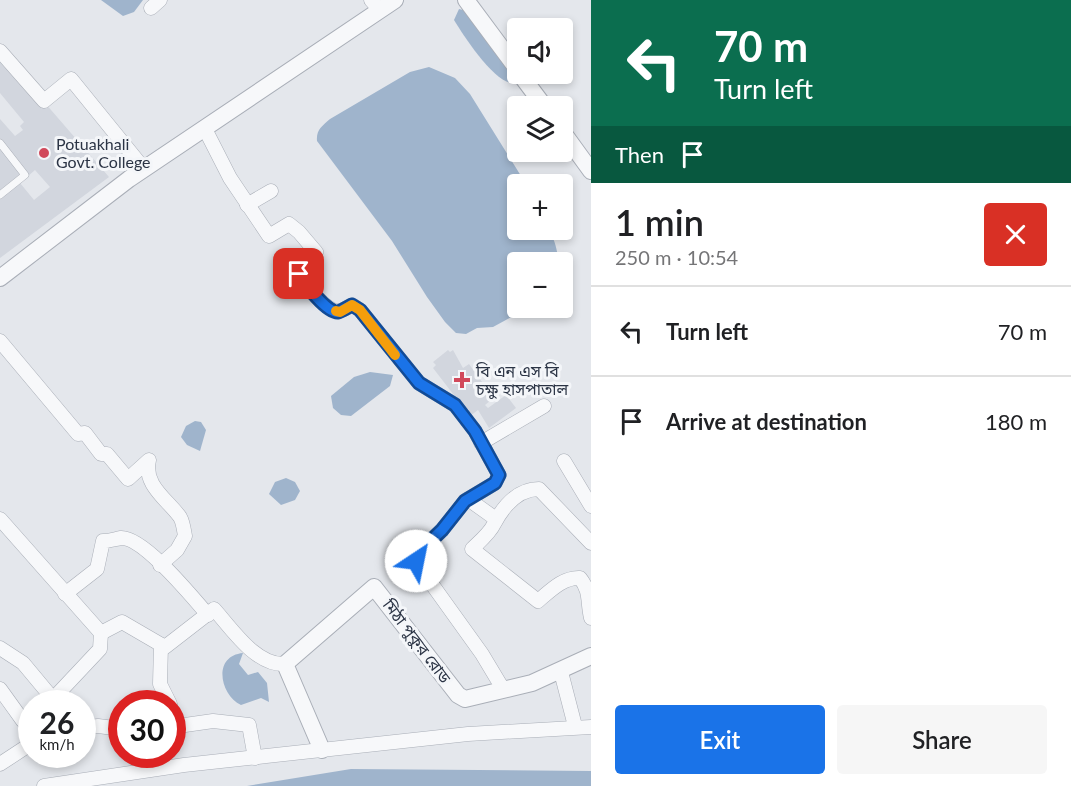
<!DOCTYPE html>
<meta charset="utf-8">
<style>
body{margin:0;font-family:Lato,"Noto Sans Bengali",sans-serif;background:#f6f6f6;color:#202124;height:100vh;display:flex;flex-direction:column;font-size:22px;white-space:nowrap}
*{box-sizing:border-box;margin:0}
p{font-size:20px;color:#757577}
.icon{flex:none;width:33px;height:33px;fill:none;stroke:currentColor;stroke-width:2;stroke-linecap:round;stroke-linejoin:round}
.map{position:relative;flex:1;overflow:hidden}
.side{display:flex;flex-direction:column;background:#fff;width:480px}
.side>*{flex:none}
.top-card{background:#0b6e4f;color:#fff;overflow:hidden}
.tools{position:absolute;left:507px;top:18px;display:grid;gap:12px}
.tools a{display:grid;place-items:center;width:66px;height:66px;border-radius:6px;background:#fff;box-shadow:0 3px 9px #0003;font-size:30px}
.speed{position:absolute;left:18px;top:690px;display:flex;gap:12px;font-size:30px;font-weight:700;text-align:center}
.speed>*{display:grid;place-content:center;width:78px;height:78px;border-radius:50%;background:#fff;box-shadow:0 3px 9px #0003;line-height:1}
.speed small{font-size:15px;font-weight:400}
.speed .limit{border:9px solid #d22;background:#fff;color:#111}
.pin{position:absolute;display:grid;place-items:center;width:51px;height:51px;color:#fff;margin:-26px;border-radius:12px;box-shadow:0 3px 9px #0006}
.me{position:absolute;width:66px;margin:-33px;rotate:34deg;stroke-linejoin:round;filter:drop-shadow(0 0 4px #0008)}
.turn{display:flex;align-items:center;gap:21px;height:126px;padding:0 24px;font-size:27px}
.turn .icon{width:78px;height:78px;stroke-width:2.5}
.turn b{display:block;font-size:42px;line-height:51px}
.then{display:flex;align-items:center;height:57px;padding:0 24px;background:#0003;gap:12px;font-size:22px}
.round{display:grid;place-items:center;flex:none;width:63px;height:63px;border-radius:6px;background:#f6f6f6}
.head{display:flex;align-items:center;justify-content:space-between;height:102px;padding:0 24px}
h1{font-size:36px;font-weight:600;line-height:45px}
.button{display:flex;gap:12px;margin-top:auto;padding:12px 24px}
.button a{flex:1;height:69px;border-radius:6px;background:#1a73e8;color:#fff;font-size:24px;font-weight:600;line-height:69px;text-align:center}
.button a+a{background:#f6f6f6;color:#202124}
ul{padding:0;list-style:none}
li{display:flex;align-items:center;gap:18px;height:90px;padding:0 24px;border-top:2px solid #e0e0e0}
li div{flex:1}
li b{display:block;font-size:22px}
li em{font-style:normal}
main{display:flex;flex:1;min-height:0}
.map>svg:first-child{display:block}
.built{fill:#d2d6de;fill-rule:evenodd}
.water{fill:#9fb4cc}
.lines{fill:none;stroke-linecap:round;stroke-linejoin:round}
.service-casing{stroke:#a9aeb7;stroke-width:8}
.minor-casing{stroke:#a9aeb7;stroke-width:15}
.tertiary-casing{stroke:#a9aeb7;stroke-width:18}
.service{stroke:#f7f8fa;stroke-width:7}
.minor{stroke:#f7f8fa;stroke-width:14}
.tertiary{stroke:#f7f8fa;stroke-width:16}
.route-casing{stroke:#114b97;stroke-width:15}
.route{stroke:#1a73e8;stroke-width:10}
.slow{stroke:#f59e0b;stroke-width:10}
.poi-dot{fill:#d1495b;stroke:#f4f6f9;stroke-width:2}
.labels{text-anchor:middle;stroke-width:6;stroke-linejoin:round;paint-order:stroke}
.poi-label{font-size:16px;fill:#2b3445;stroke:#f4f6f9;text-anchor:start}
.street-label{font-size:16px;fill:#2b3445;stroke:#f4f6f9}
</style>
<main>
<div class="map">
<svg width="591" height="786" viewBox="0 0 591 786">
<rect width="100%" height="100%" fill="#e4e7ec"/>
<g class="built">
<path d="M0 51 109 177 0 258V119L15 136 23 130 20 126 24 122 0 93ZM35 170 50 187 34 200 20 183Z"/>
<path d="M448 350 450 352 453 350 463 368 469 364 490 393 486 396 490 401 485 405 488 408 506 395 516 408 489 428 478 410 470 416 433 368 436 365 433 362Z"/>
</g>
<g class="water">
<path d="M101 0H143L134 12 123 16Z"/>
<path d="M459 9 467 11 515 80 513 83C495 84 463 35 454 20Z"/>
<path d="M429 67 455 78 470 94 526 184H518V230H549C555 240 557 250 559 262H518V308H528L493 327 477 328 466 334 456 333 445 322 427 297 392 241 317 141C316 130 322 126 330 119L410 72Z"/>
<path d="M370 372 393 375 390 386 351 416 341 415 333 408 331 396 354 377Z"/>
<path d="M195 421 201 422 206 430 200 451 187 445 181 437 186 426Z"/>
<path d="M286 478 295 482 300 491 295 500 281 505 269 494 275 482Z"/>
<path d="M243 653 239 664 248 675 258 672 267 683 269 702 261 698 241 705C220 695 212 656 243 653Z"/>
<path d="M351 769 591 771V786H247Z"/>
</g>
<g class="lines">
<defs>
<path id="service" d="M0 143 25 175 0 195"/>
<g id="minor">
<path d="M371 0 380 10"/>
<path d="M151 8 160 0"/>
<path d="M0 51 44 101 71 79 144 169"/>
<path d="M205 129 230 178 269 236 289 224 299 232 316 252 299 274C304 283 327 313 339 311 342 311 348 307 352 305L360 310 419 383 455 405 475 431 499 475 495 483 465 501 442 530 416 555V562L482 654 503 689"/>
<path d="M247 205 271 191"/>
<path d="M0 341 78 434 85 433 101 454H107L128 479 149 460C143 485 167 499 180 517 183 522 184 530 185 536L177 550 160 565"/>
<path d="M481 443 544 406"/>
<path d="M564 461 591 506"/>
<path d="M468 499 496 519"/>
<path d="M0 519 101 633 122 622 165 647 214 609C232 629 256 666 285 664"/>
<path d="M591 543 539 489C517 489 503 507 494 524 490 533 479 542 472 549L538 601C550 591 563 577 580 578 591 592 587 601 591 618"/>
<path d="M65 594 97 569 103 541C110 541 115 539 121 538 144 537 193 598 208 615"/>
<path d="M161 645 160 684 170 704"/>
<path d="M0 648 23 663 53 699 100 649 101 633"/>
<path d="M561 672 575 726"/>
<path d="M0 689 23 721"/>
<path d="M172 723 185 725 213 721 249 725 255 758"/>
<path d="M82 728 98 726 122 729"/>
<path d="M0 764 32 743"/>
<path d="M44 786 184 765 468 734 591 727"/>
</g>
<g id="tertiary">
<path d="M466 0 518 70"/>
<path d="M520 74 544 106"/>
<path d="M562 131 591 171"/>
<path d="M0 278 129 179 395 0"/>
<path d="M322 750 285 664 374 587 458 695 465 699 532 683 591 656"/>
</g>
</defs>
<use href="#service" class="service-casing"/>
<use href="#minor" class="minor-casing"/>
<use href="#tertiary" class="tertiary-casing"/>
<use href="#service" class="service"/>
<use href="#minor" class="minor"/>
<use href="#tertiary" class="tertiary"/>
</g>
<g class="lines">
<defs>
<path id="route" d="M299 274C304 283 327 313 338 312 342 311 348 307 352 305L360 310 419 383 455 405 475 431 499 475 495 483 465 501 442 530 416 555V561"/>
</defs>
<use href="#route" class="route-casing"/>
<use href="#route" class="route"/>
<path class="slow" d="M336 311 340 312 352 305 360 310 395 355"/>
</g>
<g class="poi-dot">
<circle cx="44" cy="153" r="6"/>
<path d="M459 371h6v6h6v6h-6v6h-6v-6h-6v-6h6z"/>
</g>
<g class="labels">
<g class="poi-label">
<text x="56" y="150">Potuakhali<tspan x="56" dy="18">Govt. College</tspan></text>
<text x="476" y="377">বি এন এস বি<tspan x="476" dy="18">চক্ষু হাসপাতাল</tspan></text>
</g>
<g class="street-label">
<text transform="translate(417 641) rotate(53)" y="6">মিঠা পুকুর রোড</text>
</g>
</g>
</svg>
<div class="tools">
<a><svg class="icon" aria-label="sound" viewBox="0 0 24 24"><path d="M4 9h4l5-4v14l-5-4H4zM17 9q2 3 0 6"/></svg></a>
<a><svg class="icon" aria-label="layers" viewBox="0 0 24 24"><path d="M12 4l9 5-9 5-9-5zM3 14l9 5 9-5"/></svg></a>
<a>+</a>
<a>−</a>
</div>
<div class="speed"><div>26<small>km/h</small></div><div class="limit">30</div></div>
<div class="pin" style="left:299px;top:274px;background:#d93025"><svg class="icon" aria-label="arrive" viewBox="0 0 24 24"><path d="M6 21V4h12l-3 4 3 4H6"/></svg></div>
<svg class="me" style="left:416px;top:561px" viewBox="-20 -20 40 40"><circle r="19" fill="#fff"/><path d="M0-13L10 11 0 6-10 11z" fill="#1a73e8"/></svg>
</div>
<section class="side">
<div class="top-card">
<div class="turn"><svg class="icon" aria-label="left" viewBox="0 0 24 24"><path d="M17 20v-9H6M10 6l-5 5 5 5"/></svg><div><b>70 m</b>Turn left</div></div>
<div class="then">Then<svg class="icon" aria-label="arrive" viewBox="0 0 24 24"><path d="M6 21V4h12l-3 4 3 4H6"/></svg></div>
</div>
<div class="head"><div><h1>1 min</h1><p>250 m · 10:54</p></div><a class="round" style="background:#d93025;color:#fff"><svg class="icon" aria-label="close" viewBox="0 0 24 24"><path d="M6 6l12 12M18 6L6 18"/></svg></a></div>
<ul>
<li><svg class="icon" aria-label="left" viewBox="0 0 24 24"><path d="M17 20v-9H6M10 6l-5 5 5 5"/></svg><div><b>Turn left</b></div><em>70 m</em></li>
<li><svg class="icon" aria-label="arrive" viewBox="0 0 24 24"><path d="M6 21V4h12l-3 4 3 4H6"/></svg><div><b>Arrive at destination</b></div><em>180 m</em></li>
</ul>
<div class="button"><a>Exit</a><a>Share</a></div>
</section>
</main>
